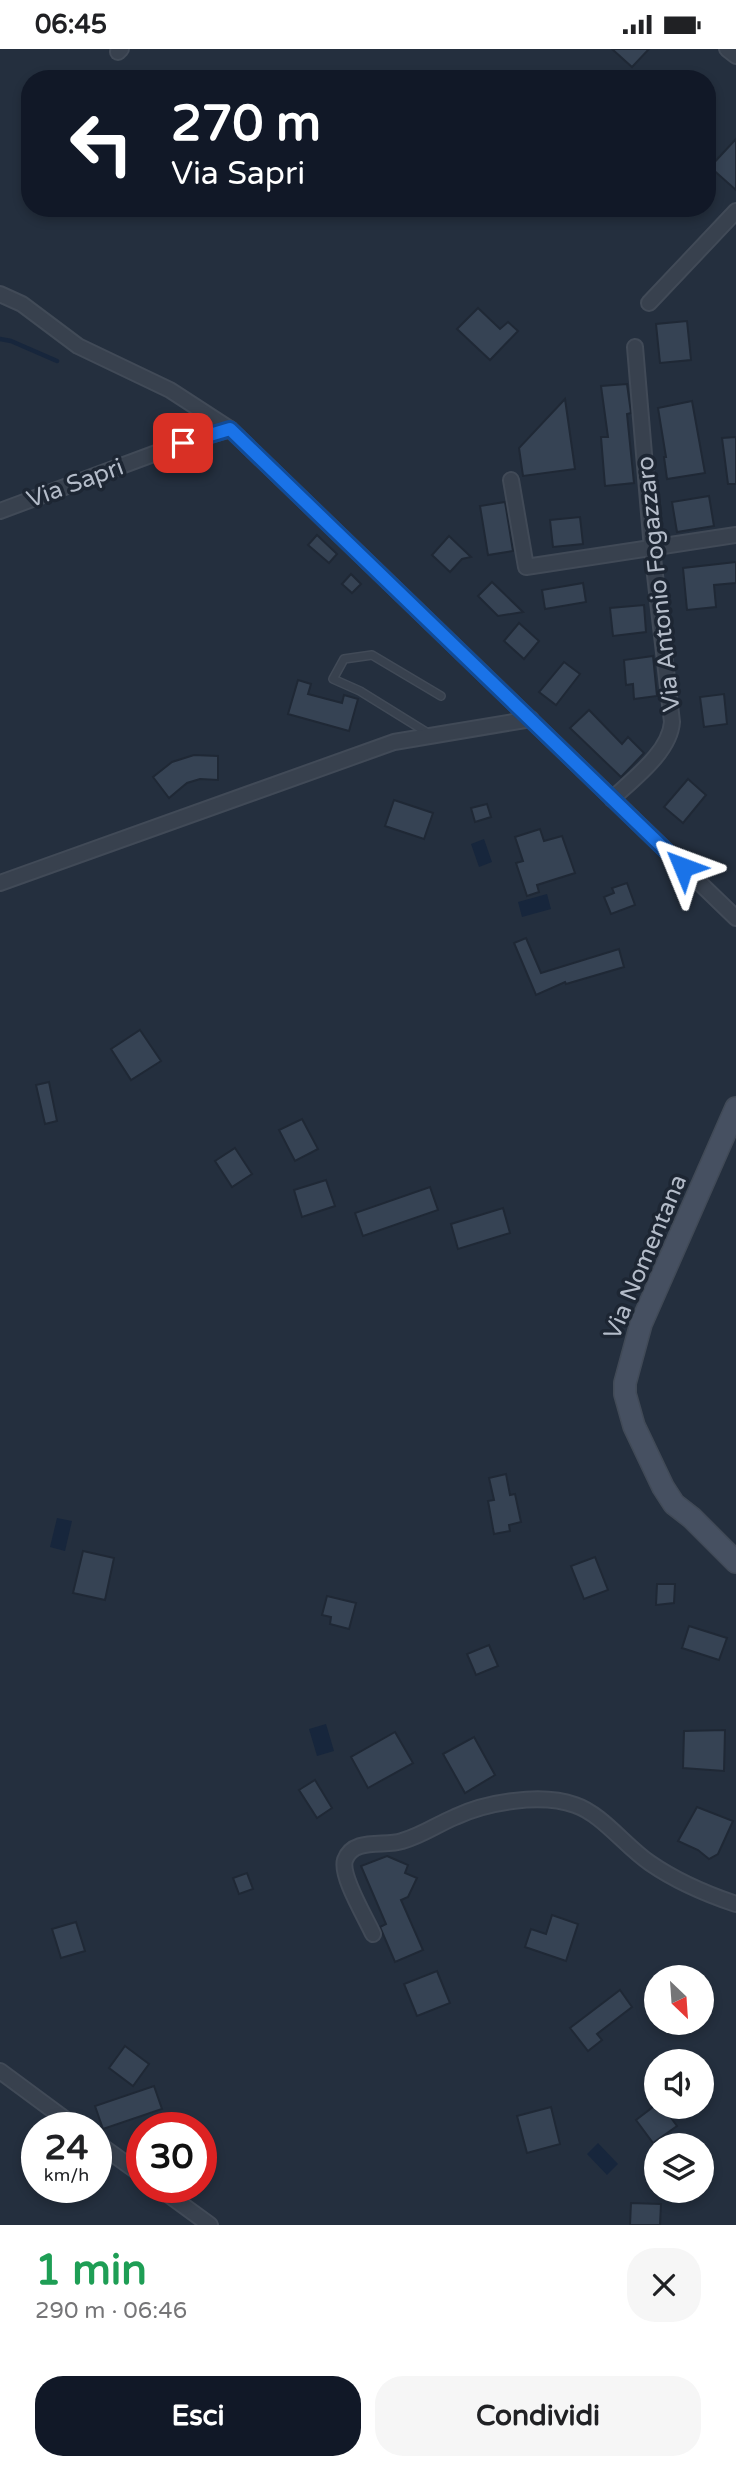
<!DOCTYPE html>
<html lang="it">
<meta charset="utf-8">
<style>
body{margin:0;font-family:"Varela Round",sans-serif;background:#f6f6f6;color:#202124;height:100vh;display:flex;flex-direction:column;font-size:26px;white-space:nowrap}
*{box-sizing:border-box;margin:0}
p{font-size:23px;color:#757577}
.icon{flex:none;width:38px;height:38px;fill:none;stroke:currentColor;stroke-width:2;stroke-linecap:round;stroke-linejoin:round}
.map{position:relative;height:2176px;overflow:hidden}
.panel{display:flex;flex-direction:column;background:#fff;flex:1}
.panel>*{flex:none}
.hud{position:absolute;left:21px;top:21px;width:695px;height:147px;border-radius:28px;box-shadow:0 4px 10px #0003;background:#111827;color:#fff;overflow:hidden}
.needle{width:46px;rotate:155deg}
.controls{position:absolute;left:644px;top:1916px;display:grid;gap:14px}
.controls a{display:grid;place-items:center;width:70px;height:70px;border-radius:50%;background:#fff;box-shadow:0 4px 10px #0003;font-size:35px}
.speed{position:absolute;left:21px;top:2063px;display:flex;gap:14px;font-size:35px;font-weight:700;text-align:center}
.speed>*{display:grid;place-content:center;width:91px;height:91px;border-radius:50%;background:#fff;box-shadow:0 4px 10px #0003;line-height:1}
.speed small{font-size:18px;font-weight:400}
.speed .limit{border:10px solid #d22;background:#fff;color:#111}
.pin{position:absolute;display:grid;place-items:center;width:60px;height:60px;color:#fff;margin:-30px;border-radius:14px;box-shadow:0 4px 10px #0006}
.me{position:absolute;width:77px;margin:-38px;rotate:314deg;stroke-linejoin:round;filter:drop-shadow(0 0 5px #0008)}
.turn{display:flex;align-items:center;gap:24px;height:147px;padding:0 35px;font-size:32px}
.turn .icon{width:91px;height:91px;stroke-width:2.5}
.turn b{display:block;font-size:49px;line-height:60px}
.round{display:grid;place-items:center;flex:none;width:74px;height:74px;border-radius:28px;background:#f6f6f6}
.summary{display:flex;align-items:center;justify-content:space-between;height:119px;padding:0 35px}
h1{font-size:42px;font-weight:700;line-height:52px;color:#1e9e55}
.cta{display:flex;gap:14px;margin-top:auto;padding:14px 35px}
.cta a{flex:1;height:80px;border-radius:28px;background:#111827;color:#fff;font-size:28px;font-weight:700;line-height:80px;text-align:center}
.cta a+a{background:#f6f6f6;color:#202124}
.status{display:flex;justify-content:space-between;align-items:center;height:49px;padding:0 35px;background:#fff;direction:ltr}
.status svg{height:19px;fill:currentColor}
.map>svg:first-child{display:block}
.water{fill:#17263c}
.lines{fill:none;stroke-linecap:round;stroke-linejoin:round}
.stream{stroke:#17263c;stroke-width:4.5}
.building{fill:#364354;stroke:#1f2835;stroke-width:2}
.service-casing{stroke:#414a57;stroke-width:10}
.minor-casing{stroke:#414a57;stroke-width:18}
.secondary-casing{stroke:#414a57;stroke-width:24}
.service{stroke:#38414e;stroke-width:7}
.minor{stroke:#38414e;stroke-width:14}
.secondary{stroke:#465061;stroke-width:21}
.route-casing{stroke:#114b97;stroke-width:18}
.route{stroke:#1a73e8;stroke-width:12}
.labels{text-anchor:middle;stroke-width:7;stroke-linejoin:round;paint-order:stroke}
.street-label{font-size:24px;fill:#b4bcc9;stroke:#1d2633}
</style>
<div class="status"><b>06:45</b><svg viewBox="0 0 49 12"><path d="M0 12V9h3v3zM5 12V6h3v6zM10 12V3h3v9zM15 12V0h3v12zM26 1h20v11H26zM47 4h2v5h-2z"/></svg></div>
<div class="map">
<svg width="736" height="2176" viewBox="0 0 736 2176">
<rect width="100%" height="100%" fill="#242f3e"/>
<g class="water">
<path d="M484 790 492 813 479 818 471 795Z"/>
<path d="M547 845 551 860 522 868 518 853Z"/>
<path d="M57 1469 72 1472 65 1502 50 1498Z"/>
<path d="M326 1675 334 1702 317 1707 309 1680Z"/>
<path d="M598 2094 618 2115 607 2126 587 2105Z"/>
</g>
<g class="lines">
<path class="stream" d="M0 290 11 292 57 312"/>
</g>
<g class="building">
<path d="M612 0H649L632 18Z"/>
<path d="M736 90V141L710 118Z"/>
<path d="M478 259 500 280 508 273 518 282 490 311 457 280Z"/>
<path d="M687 272 691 311 660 314 656 275Z"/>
<path d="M627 335 631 364 627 365 634 434 605 437 601 388H608L601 337Z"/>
<path d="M565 350 575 420 523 427 519 399Z"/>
<path d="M692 352 705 424 667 430 664 408H666L658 359Z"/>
<path d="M736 388V435H728L722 389Z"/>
<path d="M709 447 714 477 677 483 672 453Z"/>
<path d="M505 453 513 502 488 506 480 457Z"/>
<path d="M580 468 583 495 553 498 550 471Z"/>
<path d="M317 486 337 505 329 514 308 496Z"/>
<path d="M449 487 471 508 462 510 450 523 432 506Z"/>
<path d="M736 513V534L714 536 716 558 687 561 683 519Z"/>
<path d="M351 525 361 535 352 544 342 535Z"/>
<path d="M492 533 523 563 498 567 478 547Z"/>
<path d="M583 534 586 553 545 560 542 541Z"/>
<path d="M644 556 646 583 613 587 610 559Z"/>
<path d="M519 574 539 592 524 610 504 592Z"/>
<path d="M653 607 657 647 634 650 633 635 626 636 624 611Z"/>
<path d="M564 613 580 625 556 656 539 643Z"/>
<path d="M298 631 311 635 308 645 342 654 344 646 358 650 349 682 288 665Z"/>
<path d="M724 645 727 675 704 678 700 648Z"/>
<path d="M589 661 622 695 628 688 644 704 621 728 570 679Z"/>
<path d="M194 706 218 707V731L200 730 187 734 169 749 153 728 172 713Z"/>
<path d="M688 730 706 746 683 774 664 758Z"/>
<path d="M394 751 433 764 424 790 385 777Z"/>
<path d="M487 755 491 768 475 773 471 759Z"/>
<path d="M540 780 544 792 562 787 575 824 537 836 539 843 527 847 516 814 523 812 515 788Z"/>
<path d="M627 834 635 856 611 865 604 848 614 844 612 839Z"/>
<path d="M526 889 541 924 619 900 624 918 566 935 565 933 536 946 514 894Z"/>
<path d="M140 981 161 1012 131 1031 111 1000Z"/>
<path d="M49 1033 57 1072 45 1075 36 1036Z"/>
<path d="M302 1070 318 1100 295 1112 279 1081Z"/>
<path d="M235 1099 252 1125 232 1138 215 1112Z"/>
<path d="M326 1131 335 1157 302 1168 294 1141Z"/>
<path d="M430 1138 438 1161 363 1187 355 1164Z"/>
<path d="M503 1159 510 1184 458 1200 451 1175Z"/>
<path d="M506 1425 510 1446 515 1445 521 1473 509 1476 510 1482 494 1485 488 1452 494 1451 489 1429Z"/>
<path d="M83 1502 114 1509 105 1551 73 1544Z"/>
<path d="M595 1508 608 1541 584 1550 571 1517Z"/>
<path d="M657 1535H675L674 1554 656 1556Z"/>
<path d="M327 1547 356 1554 349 1580 330 1575 331 1568 322 1566Z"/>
<path d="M689 1577 727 1589 719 1611 682 1599Z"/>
<path d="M489 1596 498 1617 476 1626 467 1605Z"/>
<path d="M725 1681 724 1722 683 1719 684 1682Z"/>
<path d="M395 1683 413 1714 368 1739 351 1708Z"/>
<path d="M474 1688 495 1726 465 1744 443 1705Z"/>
<path d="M315 1731 332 1759 317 1769 299 1741Z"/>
<path d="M697 1758 733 1772 718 1805 709 1810 698 1801 678 1792Z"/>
<path d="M387 1807 408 1816 405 1824 417 1829 408 1848 401 1851 423 1901 395 1913 380 1878 386 1875 361 1817Z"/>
<path d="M247 1824 253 1840 239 1845 233 1829Z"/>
<path d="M552 1866 578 1875 566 1912 525 1898 531 1880 546 1885Z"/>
<path d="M76 1873 85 1902 61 1909 52 1880Z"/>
<path d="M437 1922 450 1954 417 1967 404 1935Z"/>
<path d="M620 1941 632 1958 597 1985 602 1991 588 2002 570 1979Z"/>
<path d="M125 1997 149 2015 133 2037 109 2019Z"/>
<path d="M154 2037 162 2060 103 2080 95 2057Z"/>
<path d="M551 2058 560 2095 527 2104 517 2067Z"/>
<path d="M653 2058H663L677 2077 653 2094 636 2071Z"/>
<path d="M631 2154 661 2155 660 2176H630Z"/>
</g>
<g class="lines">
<defs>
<path id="service" d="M431 686 360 642 333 630 344 610 372 606 441 647"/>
<g id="minor">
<path d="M727 0 736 7"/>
<path d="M118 3 121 0"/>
<path d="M0 245 22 255 78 297 170 341 230 380 736 869"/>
<path d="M649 254 736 162"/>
<path d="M511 431 526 518 736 486"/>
<path d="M0 462 183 394 230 380"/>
<path d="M612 750C633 730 670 703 672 673L652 500 635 298"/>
<path d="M0 834 394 693 531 670"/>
<path d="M373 1885C366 1869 340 1827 345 1811 353 1788 385 1798 402 1792 421 1787 438 1775 455 1768 487 1753 541 1744 575 1756 602 1765 625 1797 650 1814 676 1832 706 1845 736 1855"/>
<path d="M0 2022 77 2079"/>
<path d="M96 2093 142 2126"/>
<path d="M158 2138 210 2176"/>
</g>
<path id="secondary" d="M736 1059 641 1275 625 1334V1345L634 1377 663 1438 674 1455 692 1469 736 1513"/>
</defs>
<use href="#service" class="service-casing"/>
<use href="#minor" class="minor-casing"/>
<use href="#secondary" class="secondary-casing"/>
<use href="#service" class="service"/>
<use href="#minor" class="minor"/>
<use href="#secondary" class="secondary"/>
</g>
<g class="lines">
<defs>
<path id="route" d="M183 394 230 380 683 818"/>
</defs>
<use href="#route" class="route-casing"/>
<use href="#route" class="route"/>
</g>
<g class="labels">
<g class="street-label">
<text transform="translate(75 434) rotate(-20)" y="8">Via Sapri</text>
<text transform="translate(658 535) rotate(-96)" y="8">Via Antonio Fogazzaro</text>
<text transform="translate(645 1208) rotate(-67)" y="8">Via Nomentana</text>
</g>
</g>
</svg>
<div class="controls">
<a><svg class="needle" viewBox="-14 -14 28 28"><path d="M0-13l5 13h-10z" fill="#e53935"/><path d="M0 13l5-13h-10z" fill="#757577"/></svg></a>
<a><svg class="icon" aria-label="sound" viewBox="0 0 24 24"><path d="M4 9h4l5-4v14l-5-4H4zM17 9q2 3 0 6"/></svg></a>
<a><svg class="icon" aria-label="layers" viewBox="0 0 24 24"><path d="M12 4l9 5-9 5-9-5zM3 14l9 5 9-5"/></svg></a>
</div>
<div class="speed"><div>24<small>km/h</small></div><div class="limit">30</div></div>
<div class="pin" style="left:183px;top:394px;background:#d93025"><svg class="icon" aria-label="arrive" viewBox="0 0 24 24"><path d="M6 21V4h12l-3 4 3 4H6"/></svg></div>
<svg class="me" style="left:683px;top:818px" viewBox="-20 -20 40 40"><path d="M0-17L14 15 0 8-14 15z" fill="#1a73e8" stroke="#fff" stroke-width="4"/></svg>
<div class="hud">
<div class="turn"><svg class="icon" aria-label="left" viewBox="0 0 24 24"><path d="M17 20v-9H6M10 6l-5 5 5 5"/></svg><div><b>270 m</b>Via Sapri</div></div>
</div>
</div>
<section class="panel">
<div class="summary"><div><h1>1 min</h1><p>290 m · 06:46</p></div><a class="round"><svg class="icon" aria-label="close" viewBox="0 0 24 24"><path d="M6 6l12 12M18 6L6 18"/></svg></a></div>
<div class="cta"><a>Esci</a><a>Condividi</a></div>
</section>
